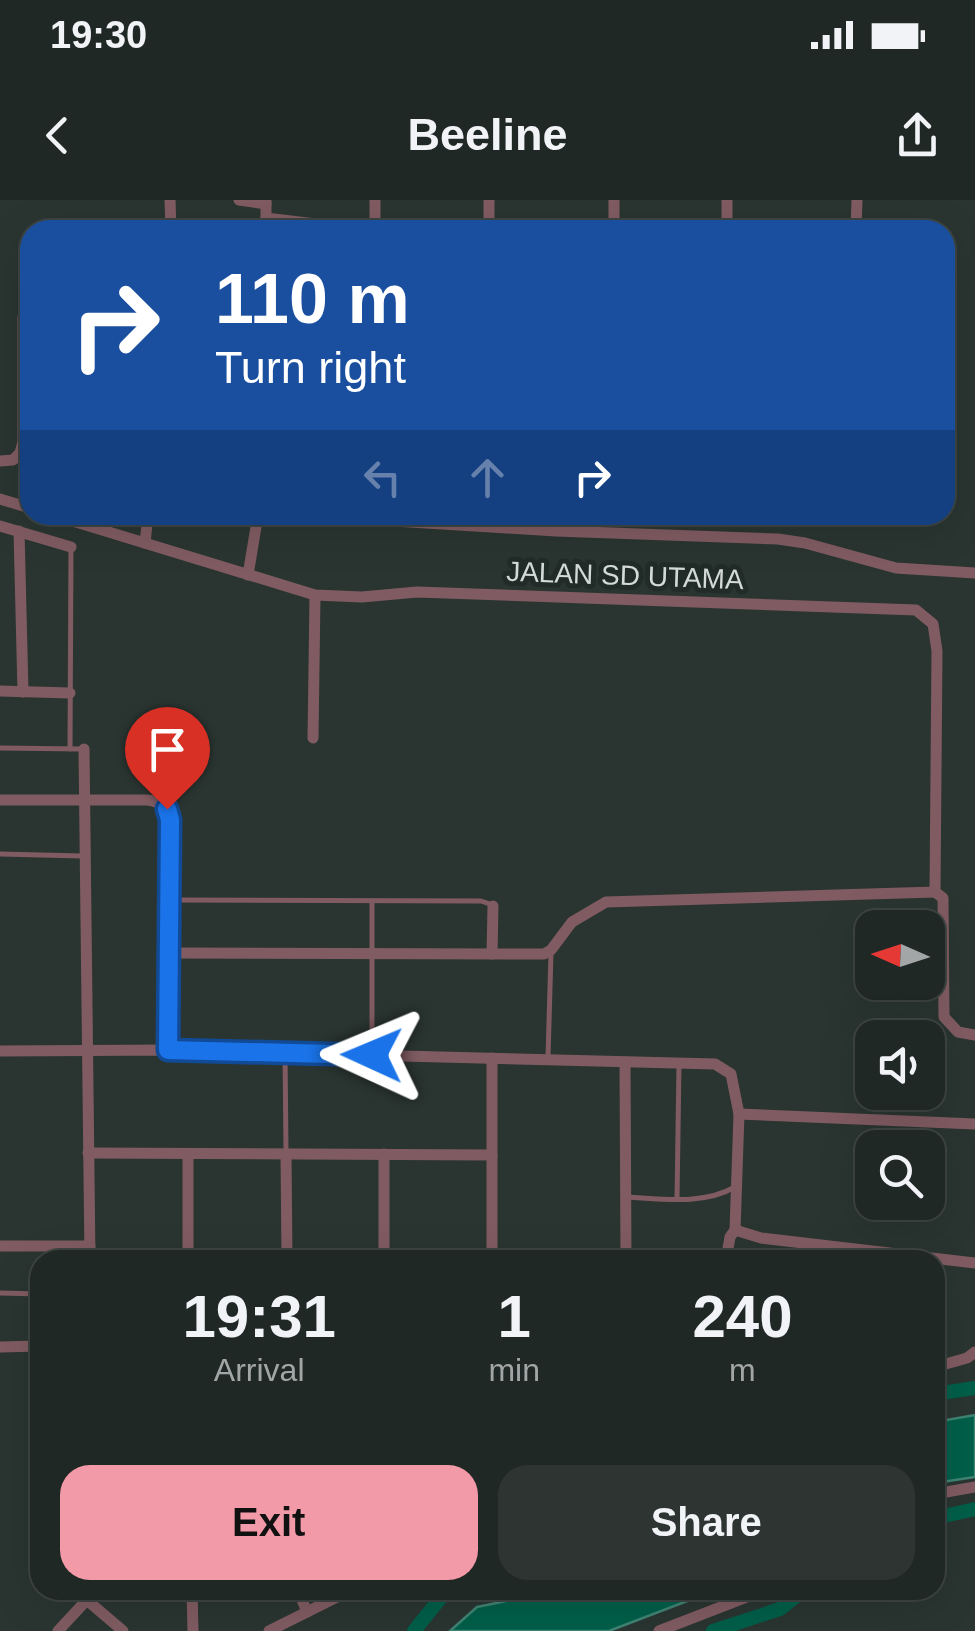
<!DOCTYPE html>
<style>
body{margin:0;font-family:Helvetica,sans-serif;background:#2d3432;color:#f1f3f6;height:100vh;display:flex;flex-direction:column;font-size:38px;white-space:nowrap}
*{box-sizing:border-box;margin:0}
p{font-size:32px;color:#a2a6a7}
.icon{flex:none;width:55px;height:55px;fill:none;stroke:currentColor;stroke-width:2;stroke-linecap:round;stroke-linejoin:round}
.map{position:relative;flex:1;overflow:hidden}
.side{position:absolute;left:30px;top:1050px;width:915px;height:350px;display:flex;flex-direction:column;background:#202825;border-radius:30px;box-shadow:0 10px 40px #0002,0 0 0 2px #3d4442}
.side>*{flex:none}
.hud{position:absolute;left:20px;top:20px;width:935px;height:305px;border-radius:30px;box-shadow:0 10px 40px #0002,0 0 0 2px #3d4442;background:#1a4fa0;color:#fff;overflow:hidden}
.needle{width:65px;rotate:273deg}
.fabs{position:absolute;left:855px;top:710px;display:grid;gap:20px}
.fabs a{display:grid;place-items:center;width:90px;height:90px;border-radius:20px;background:#202825;box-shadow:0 10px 40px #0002,0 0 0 2px #3d4442;font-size:50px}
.pin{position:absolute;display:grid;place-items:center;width:85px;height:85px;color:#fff;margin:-102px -42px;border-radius:50% 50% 50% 0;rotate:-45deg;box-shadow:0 0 10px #0007}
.pin .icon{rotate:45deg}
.me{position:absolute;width:110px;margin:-55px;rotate:271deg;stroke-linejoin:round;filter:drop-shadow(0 0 8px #0008)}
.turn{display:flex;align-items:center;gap:35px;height:210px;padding:0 30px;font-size:45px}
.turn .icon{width:130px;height:130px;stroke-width:2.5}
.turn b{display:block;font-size:70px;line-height:85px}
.lanes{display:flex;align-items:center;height:95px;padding:0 30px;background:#0003;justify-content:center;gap:50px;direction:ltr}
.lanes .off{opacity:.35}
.eta{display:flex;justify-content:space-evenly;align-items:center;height:170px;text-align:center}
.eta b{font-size:60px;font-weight:600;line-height:70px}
.button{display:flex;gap:20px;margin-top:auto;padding:20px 30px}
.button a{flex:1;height:115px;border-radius:30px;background:#f39aa9;color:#111;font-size:40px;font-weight:600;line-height:115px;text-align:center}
.button a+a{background:#2d3432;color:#f1f3f6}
.status{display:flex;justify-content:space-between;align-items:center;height:70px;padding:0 50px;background:#202825;direction:ltr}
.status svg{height:28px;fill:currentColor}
header{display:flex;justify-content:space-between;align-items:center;height:130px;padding:0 30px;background:#202825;font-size:45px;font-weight:600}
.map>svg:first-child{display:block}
.water{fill:#005f49;stroke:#3f8474;stroke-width:2.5}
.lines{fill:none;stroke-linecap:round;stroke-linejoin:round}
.canal{stroke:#005f49;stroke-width:14}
.service{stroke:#805c62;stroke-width:5}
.minor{stroke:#805c62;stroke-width:11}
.route-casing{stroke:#114b97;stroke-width:25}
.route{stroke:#1a73e8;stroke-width:18}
.labels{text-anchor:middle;stroke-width:10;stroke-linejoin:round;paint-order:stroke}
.street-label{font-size:28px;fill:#d3dad7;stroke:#212b27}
</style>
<div class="status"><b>19:30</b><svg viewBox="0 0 49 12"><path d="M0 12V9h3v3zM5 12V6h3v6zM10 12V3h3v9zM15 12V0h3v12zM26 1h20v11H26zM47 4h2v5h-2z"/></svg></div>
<header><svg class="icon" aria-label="back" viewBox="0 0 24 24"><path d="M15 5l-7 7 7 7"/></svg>Beeline<svg class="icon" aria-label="share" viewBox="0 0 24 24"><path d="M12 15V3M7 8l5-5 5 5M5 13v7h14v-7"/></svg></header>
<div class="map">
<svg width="975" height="1431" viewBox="0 0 975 1431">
<rect width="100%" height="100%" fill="#2a3531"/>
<g class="water">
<path d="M975 1215V1277L935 1283V1222Z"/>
<path d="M561 1390H716L609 1431H450L477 1407Z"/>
</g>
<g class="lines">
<g class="canal">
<path d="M935 1194 975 1188"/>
<path d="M935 1318 975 1309"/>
<path d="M414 1431 447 1390"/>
<path d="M713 1431 780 1409 804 1390"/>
</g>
<g class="service">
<path d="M0 548 81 549"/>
<path d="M70 549 71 347"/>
<path d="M0 654 82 656"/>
<path d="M172 700 481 701 490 704"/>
<path d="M372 852V703"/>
<path d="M285 853 286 951"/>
<path d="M548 857 551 753"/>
<path d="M628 997C663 999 704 1005 735 987"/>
<path d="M677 999 679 864"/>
<path d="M0 1093 40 1094"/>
</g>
<g class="minor">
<path d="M170 0 171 30"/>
<path d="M239 0 266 4"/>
<path d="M266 0V30"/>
<path d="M375 0V30"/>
<path d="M614 0V30"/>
<path d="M266 18 365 30"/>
<path d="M489 30V0"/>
<path d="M727 30V0"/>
<path d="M856 30 857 0"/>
<path d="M0 261 13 260 20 253 23 242V118L30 99"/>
<path d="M0 299 30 308"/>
<path d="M53 315 315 395 362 397 417 392 916 410 933 424 937 451 935 692"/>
<path d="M298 315 556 331 778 339 805 343 896 368 975 373"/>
<path d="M0 326 71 347"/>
<path d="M19 331 23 492"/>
<path d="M145 343 148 315"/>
<path d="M248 375 258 315"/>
<path d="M0 491 70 493"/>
<path d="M313 538 315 395"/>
<path d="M84 549 90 1060"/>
<path d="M0 600H148C161 602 166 607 170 620L169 850"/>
<path d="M935 692 943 698 944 817 958 832 975 835"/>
<path d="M170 753 544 754 551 750 572 722 606 702 935 692"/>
<path d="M492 754 493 706"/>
<path d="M0 851 169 850 715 864 731 874 739 914 735 1030 761 1038 975 1063"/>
<path d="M625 862 626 1060"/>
<path d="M739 914 975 924"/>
<path d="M88 953 492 955"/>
<path d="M286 954 287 1060"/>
<path d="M384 954V1060"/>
<path d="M0 1046H90"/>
<path d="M626 1056 726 1060"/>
<path d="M188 1060V954"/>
<path d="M492 1060V858"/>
<path d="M726 1060 730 1037 735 1030"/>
<path d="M0 1147 40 1146"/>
<path d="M935 1167 967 1158 975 1152"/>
<path d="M935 1294 975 1287"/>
<path d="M192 1390 193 1431"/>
<path d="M298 1390 307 1412"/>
<path d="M88 1401 123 1431"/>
<path d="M58 1431 96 1390"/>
<path d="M269 1431 351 1390"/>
<path d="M659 1431 765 1390"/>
</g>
</g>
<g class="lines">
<defs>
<path id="route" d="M167 609 170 620 168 850 372 855"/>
</defs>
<use href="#route" class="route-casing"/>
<use href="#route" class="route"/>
</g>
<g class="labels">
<g class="street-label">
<text transform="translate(625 375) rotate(2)" y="10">JALAN SD UTAMA</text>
</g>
</g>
</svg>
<div class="fabs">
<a><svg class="needle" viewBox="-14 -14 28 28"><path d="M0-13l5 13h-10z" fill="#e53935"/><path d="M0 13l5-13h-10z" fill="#a2a6a7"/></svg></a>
<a><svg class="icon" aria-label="sound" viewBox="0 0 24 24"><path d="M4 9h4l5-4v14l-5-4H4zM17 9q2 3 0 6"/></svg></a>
<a><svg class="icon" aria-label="search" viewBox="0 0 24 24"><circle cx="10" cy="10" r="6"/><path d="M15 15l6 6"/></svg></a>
</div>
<div class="pin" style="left:167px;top:609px;background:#d93025"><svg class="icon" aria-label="arrive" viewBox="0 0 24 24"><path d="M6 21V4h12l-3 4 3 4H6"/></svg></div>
<svg class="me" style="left:372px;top:855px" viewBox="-20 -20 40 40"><path d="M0-17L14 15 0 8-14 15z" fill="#1a73e8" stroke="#fff" stroke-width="4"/></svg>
<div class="hud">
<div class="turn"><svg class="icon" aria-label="right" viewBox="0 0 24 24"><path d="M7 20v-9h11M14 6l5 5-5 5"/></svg><div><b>110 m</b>Turn right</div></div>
<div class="lanes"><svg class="icon off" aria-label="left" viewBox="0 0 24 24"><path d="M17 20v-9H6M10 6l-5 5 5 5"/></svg><svg class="icon off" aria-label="ahead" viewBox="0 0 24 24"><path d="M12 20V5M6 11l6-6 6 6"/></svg><svg class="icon" aria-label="right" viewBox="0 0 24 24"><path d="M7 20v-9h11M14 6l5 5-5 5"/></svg></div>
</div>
<section class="side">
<div class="eta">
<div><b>19:31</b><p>Arrival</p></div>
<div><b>1</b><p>min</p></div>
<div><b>240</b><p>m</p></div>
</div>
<div class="button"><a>Exit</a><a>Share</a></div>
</section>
</div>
